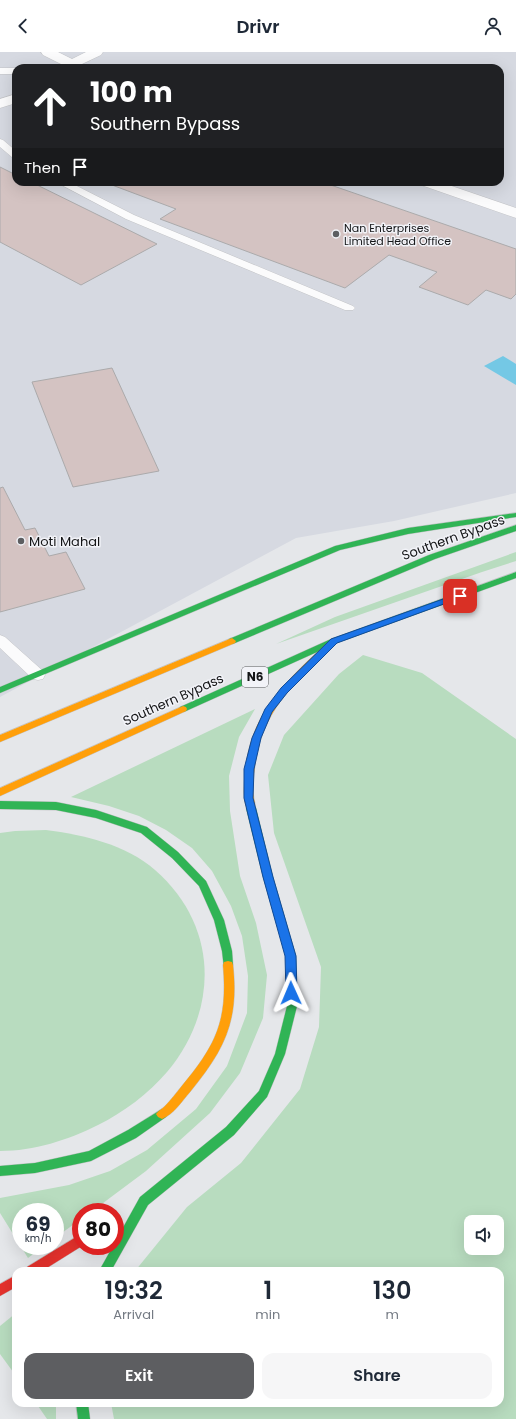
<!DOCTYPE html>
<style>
body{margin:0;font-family:Poppins,sans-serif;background:#f6f6f7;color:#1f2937;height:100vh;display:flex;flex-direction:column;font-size:15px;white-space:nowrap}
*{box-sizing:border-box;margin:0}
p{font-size:13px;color:#747a83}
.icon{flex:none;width:22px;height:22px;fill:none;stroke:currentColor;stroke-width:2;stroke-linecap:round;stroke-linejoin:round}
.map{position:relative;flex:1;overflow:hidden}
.side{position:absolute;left:12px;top:1215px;width:492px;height:140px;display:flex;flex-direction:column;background:#fff;border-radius:12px;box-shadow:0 4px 16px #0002}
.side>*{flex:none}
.hud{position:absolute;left:12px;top:12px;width:492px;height:122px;border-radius:12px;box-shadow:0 4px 16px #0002;background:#202124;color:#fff;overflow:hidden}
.tools{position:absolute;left:464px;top:1163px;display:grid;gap:8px}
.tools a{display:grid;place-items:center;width:40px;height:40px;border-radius:8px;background:#fff;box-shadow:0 4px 16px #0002;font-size:20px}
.speed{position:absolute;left:12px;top:1151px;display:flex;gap:8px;font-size:20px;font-weight:700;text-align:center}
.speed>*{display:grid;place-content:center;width:52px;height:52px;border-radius:50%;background:#fff;box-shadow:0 4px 16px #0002;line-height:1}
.speed small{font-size:10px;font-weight:400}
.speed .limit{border:6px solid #d22;background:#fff;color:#111}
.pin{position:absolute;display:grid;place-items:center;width:34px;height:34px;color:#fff;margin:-17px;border-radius:8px;box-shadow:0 2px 6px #0006}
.me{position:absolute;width:44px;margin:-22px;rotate:359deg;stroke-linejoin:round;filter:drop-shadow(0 0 3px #0008)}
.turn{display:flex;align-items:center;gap:14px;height:84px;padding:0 12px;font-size:18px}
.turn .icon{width:52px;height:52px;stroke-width:2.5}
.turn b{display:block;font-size:28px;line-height:34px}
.then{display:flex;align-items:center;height:38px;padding:0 12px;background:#0003;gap:8px;font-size:15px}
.eta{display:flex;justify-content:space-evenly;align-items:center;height:68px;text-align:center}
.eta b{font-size:24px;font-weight:600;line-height:28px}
.action{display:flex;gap:8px;margin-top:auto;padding:8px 12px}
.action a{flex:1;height:46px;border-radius:12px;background:#5d5e61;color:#fff;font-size:16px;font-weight:600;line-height:46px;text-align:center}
.action a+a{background:#f6f6f7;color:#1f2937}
header{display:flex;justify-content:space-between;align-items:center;height:52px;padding:0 12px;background:#fff;font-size:18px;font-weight:600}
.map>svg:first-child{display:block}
.built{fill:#d6d9e1;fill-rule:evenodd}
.green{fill:#b8dcbf;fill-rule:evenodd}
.water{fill:#74c8e5}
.building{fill:#d4c3c2;stroke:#abaaab}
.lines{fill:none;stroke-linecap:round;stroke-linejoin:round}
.lane-casing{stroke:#c2c3c6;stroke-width:1}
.street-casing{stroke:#c2c3c6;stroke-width:1}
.fast-casing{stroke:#c2c3c5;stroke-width:1}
.slow-casing{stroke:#c2c3c5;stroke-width:1}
.jam-casing{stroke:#c2c3c5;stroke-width:1}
.lane{fill:#fbfbfc;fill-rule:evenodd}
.street{fill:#fbfbfc;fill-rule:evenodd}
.fast{fill:#30b455;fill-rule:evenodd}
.slow{fill:#ff9f0a;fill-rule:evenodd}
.jam{fill:#e5322d;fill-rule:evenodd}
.route{fill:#1a73e8;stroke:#114b97}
.poi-dot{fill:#5d5e61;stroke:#f2f3f8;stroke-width:1.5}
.labels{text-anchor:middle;stroke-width:3;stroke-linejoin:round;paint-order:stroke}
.far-poi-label{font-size:11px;fill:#141517;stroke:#f2f3f8;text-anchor:start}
.shield{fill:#f2f3f8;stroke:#57585a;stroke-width:1}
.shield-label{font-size:12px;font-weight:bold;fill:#141517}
.street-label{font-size:13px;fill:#141517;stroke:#f2f3f8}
.poi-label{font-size:13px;fill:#141517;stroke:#f2f3f8;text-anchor:start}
</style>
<header><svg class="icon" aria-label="back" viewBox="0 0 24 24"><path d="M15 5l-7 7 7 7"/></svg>Drivr<svg class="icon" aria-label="person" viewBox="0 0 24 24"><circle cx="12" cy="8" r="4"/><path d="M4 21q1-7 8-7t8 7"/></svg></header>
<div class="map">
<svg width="516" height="1367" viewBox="0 0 516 1367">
<rect width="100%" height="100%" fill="#e5e7ea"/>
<path class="built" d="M0 0H516V441L394 469 296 486 0 645ZM16 16H500V130H16Z"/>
<g class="green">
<path d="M516 500V509L482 520 276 592 335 565Z"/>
<path d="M363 603 422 621 516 687V1367H114L111 1351H500V1219H135L187 1155 241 1111 300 1037 319 975 321 915 274 781 268 723 284 683 339 622ZM471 1170H497V1196H471Z"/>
<path d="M255 657 239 685 229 724 230 759 240 824 256 871 267 923 263 966 240 1021 210 1061 146 1119 91 1160H81V1167L55 1186V1160H21V1194H44L28 1206 0 1161V1146L69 1133 110 1119 147 1098 196 1057 227 1014 247 961 248 924 242 884 231 854 212 819 192 796 166 778 139 764 109 754 71 745Z"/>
<path d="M46 778C84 783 125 792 155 818 218 873 220 957 167 1020 148 1042 124 1060 98 1073 68 1088 34 1099 0 1099V781L15 779Z"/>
<path d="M16 1261V1324L0 1302V1274Z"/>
<path d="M36 1351H56V1367H47Z"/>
</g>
<path class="water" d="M503 304 516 312V333L484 314Z"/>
<g class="building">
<path d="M0 115 16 123V130H31L157 192 81 233 0 190Z"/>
<path d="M104 130H322L516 197V242L511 247 486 238 468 253 419 235 437 220 389 203 345 236 160 167 176 157Z"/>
<path d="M112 316 159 419 73 435 32 330Z"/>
<path d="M3 435 25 478 35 476 49 504 66 500 85 537 0 560V436Z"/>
</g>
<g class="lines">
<defs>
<g id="lane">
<rect x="0" y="16" width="16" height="6"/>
<path d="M0 87 3 88 16 99V107L13 106 0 95Z"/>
<path d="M56 130H69L134 163 353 254 355 256 353 258H345L126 167Z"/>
<path d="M0 583 5 585 43 619 45 623 43 627 38 628 33 627 0 596Z"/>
</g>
<g id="street">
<path d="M41 0H58L72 7 86 0H103L101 3 82 12 86 16H69L43 3Z"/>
<path d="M16 42V51L0 56V47Z"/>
<path d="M419 130H440L516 156V166L421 133Z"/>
</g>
<g id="fast">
<path d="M516 461V465L408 482 340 498 0 641V635L335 494 408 476Z"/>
<path d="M516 473V479L435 507 235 591 232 592 228 589 229 587 429 503Z"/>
<path d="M516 520V526L337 591 186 659 183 660 179 657 180 655 331 587Z"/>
<path d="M0 749 56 750 96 758 147 775 178 800 206 829 224 868 232 899 233 913 232 916 228 917 224 916 222 899 214 868 199 834 172 806 141 781 96 766 56 758 0 757Z"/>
<path d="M251 752 254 753 256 756 273 825 296 904 297 954 285 1002 267 1045 234 1083 148 1153 111 1219H99L113 1194H115V1190L140 1145 226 1075 259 1039 275 1002 287 954 286 904 263 825 246 756 248 753Z"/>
<path d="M162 1057 166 1059 168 1062 166 1065 136 1086 91 1109 35 1121 0 1124V1114L35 1111 89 1099 128 1078Z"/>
<path d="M76 1351H88L90 1367H78Z"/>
</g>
<g id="slow">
<path d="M232 586 236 589 235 591 0 690V683Z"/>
<path d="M334 586 337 587 338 589 337 591C300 627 265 653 256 707 254 720 252 734 254 747 255 751 256 754 254 759H248C242 748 244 734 245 722 249 660 289 627 331 587Z"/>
<path d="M183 654 186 655 187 657 186 659 0 744V736Z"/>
<path d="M228 909 232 910 233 913C239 969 225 997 190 1040 182 1049 174 1062 162 1067L158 1065 156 1062C159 1058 162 1057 165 1054 171 1048 176 1041 181 1035 216 993 228 969 223 913L224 910Z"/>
</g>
<g id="jam">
<path d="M81 1182 82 1194 42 1219H25L27 1215Z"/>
<path d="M16 1223V1235L0 1244V1232Z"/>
</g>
</defs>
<use href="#lane" class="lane-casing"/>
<use href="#street" class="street-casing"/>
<use href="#fast" class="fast-casing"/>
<use href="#slow" class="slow-casing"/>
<use href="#jam" class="jam-casing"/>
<use href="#lane" class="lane"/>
<use href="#street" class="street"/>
<use href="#fast" class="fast"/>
<use href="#slow" class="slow"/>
<use href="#jam" class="jam"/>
</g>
<path class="route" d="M460 541 464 544 463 545 337 591 287 641 272 660 261 686 254 717 253 746 273 825 296 904 297 941 295 944 291 946 288 944 286 941 285 904 263 825 244 746V717L252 686 265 657 281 636 331 587Z"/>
<g class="poi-dot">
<circle cx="336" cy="182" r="4"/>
<circle cx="21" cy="489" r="4"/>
</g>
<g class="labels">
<g class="far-poi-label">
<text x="344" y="180">Nan Enterprises<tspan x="344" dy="13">Limited Head Office</tspan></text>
</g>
<rect class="shield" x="242" y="615" width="26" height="20" rx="3"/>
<g class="shield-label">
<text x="255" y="629">N6</text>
</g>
<g class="street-label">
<text transform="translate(453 485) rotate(-20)" y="5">Southern Bypass</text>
<text transform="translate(173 647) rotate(-24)" y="5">Southern Bypass</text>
</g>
<g class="poi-label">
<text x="29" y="494">Moti Mahal</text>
</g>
</g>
</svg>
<div class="tools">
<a><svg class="icon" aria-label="sound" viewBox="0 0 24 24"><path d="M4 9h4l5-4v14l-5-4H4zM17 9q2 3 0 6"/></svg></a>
</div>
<div class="speed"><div>69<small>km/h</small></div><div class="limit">80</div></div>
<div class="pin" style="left:460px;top:544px;background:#d93025"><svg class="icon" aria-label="arrive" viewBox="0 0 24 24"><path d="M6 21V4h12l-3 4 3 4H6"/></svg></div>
<svg class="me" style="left:291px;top:941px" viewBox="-20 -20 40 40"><path d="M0-17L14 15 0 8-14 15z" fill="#1a73e8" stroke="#fff" stroke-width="4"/></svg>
<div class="hud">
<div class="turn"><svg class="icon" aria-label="ahead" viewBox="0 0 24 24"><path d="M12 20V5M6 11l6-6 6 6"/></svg><div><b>100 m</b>Southern Bypass</div></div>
<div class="then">Then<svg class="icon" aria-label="arrive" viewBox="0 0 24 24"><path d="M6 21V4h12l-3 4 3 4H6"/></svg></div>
</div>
<section class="side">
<div class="eta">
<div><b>19:32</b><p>Arrival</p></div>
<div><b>1</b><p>min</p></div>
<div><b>130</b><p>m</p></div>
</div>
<div class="action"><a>Exit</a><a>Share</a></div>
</section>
</div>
